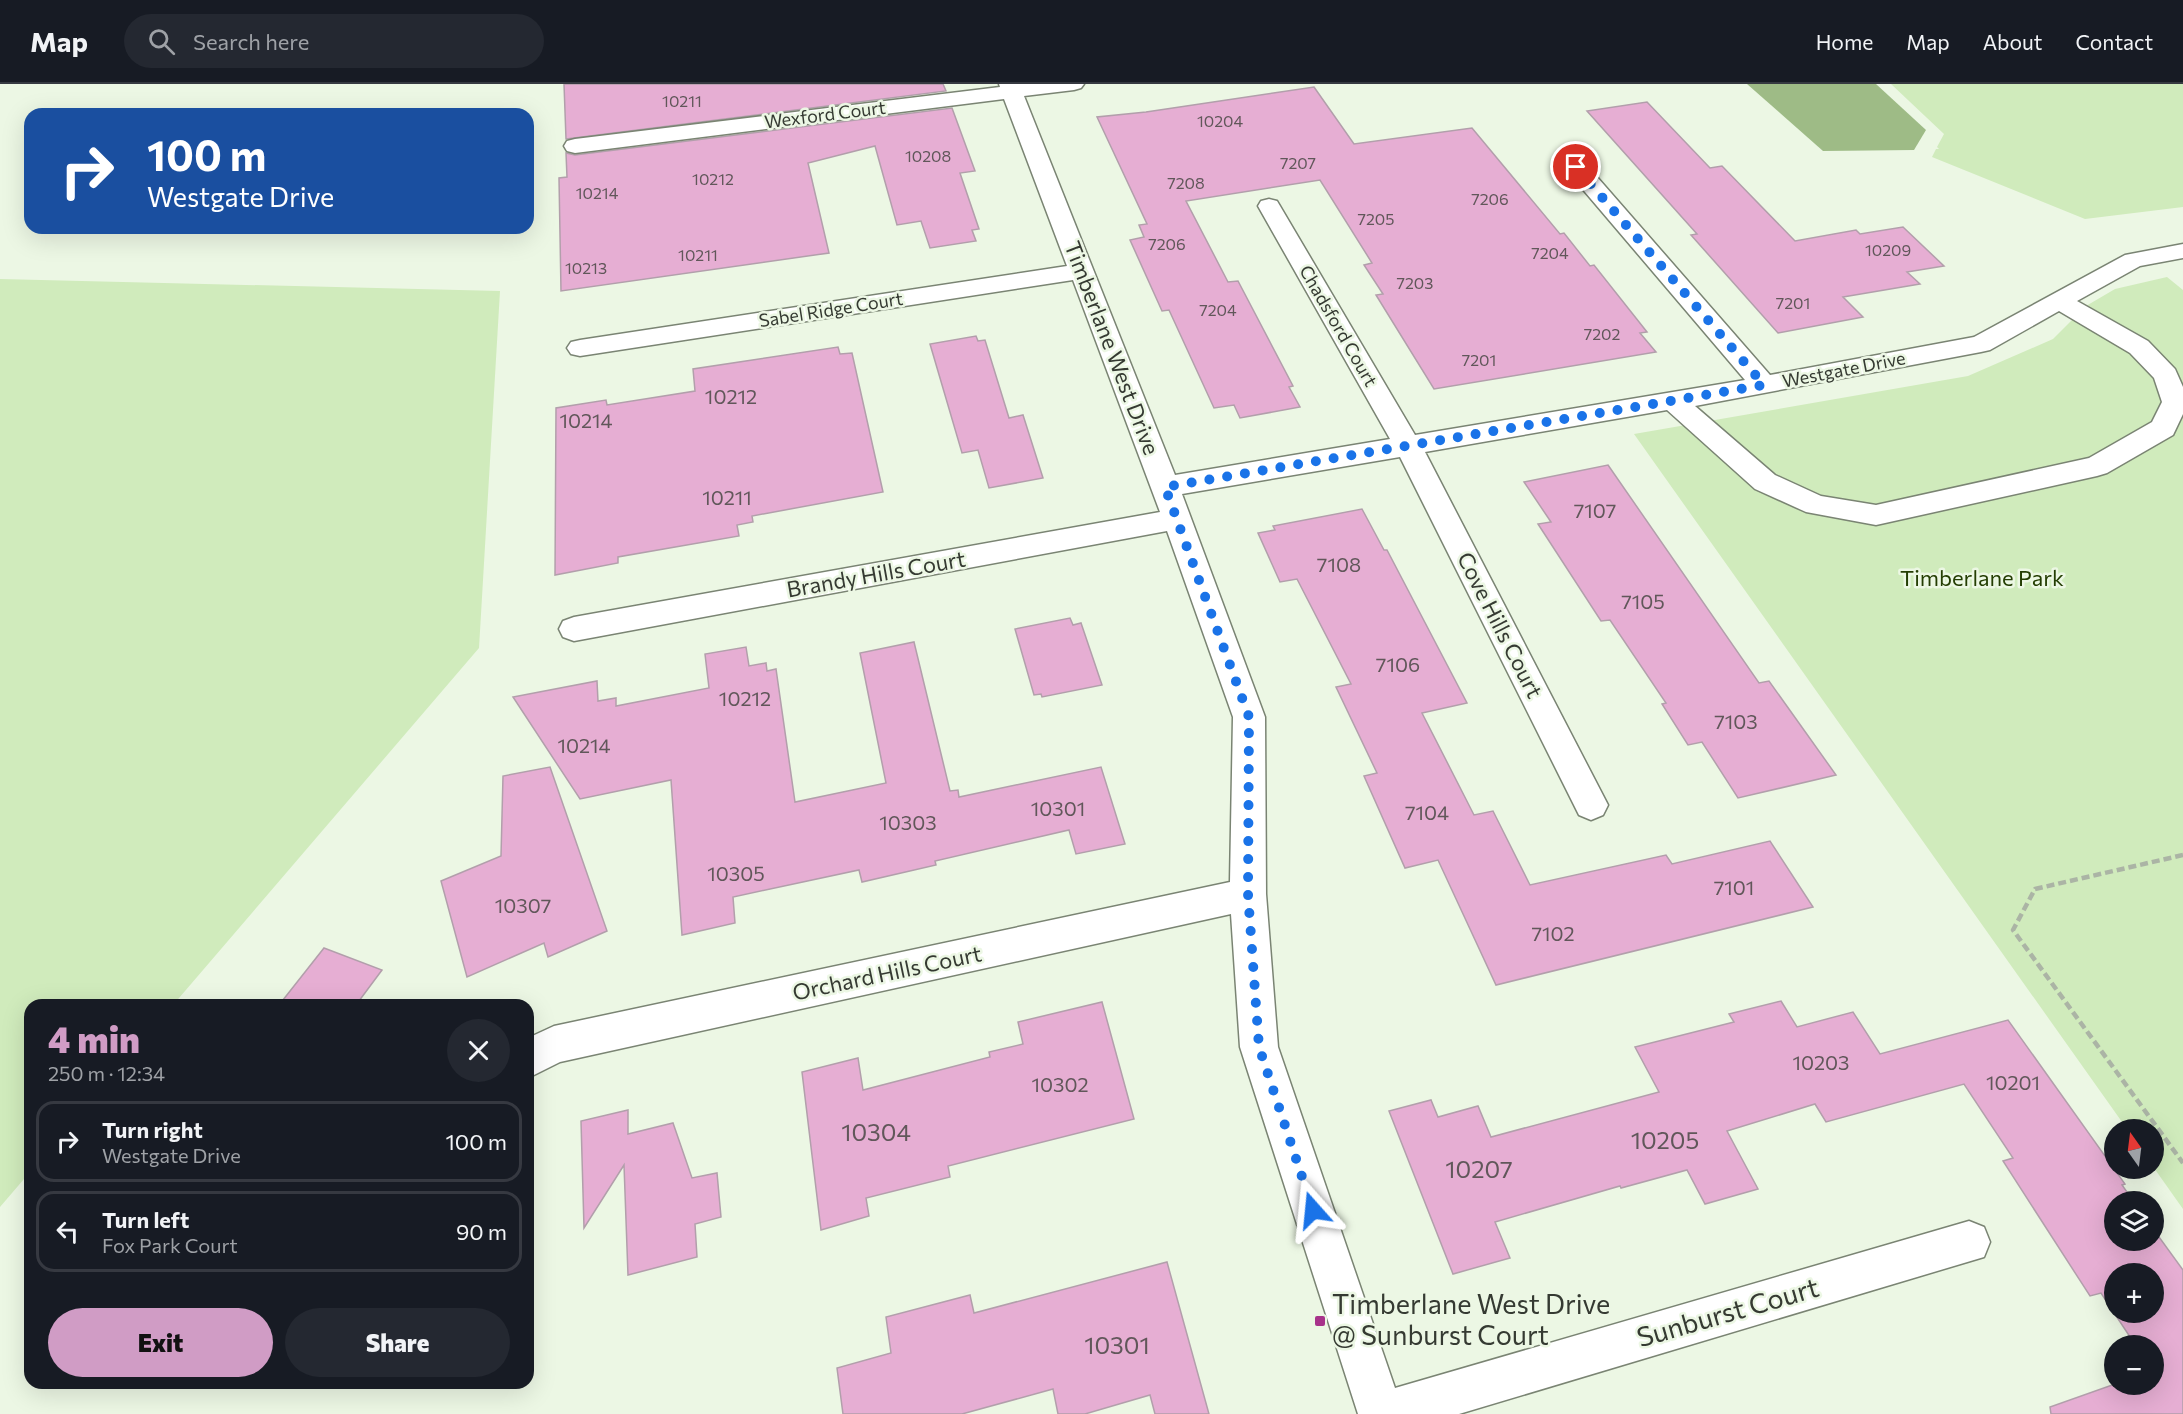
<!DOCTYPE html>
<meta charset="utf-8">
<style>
body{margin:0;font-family:Commissioner,sans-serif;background:#242831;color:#f1f3f6;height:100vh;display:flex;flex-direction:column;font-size:22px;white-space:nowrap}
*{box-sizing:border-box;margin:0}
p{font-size:20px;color:#9ea1a6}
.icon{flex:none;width:33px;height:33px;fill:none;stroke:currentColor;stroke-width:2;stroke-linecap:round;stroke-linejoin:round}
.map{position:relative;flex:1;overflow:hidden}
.panel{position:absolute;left:24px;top:915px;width:510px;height:390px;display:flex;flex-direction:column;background:#171b24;border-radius:18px;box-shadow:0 6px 24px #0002}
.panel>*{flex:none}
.hud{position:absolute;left:24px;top:24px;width:510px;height:126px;border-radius:18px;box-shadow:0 6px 24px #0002;background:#1a4fa0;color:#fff;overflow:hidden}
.needle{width:39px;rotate:346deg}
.buttons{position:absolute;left:2104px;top:1035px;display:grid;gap:12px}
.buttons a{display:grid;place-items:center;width:60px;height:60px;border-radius:50%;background:#171b24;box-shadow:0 6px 24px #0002;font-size:30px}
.pin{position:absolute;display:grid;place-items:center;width:51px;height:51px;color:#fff;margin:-26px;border:3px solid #fff;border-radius:50%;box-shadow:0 2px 6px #0007}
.me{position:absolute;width:66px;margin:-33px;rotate:342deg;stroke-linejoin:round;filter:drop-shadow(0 0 4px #0008)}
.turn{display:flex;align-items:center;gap:21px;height:126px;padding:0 24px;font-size:27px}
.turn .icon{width:78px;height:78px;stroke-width:2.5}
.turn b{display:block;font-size:42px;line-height:51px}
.round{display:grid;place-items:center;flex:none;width:63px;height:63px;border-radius:32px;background:#242831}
.headline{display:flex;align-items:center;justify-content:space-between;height:102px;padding:0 24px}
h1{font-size:36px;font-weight:800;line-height:45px;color:#d09cc5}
.action{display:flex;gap:12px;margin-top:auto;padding:12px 24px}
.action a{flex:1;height:69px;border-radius:36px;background:#d09cc5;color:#111;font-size:24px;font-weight:800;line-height:69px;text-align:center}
.action a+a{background:#242831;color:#f1f3f6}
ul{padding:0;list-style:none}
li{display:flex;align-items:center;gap:18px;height:81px;margin:0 12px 9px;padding:0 12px;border:3px solid #363941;border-radius:18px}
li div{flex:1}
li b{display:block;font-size:22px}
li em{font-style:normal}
header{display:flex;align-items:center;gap:36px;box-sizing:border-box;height:84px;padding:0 30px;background:#171b24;border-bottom:2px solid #363941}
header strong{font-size:28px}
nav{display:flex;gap:33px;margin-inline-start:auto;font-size:21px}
.search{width:420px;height:54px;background:#242831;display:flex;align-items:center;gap:15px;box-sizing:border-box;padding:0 21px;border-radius:33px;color:#9ea1a6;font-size:22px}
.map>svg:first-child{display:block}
.green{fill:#d0ebbc}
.water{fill:#9ebb86}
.building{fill:#e6aed3;stroke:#b29fab;stroke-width:1.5;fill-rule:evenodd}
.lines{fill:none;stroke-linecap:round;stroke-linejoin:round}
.minor-casing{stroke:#7a8473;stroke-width:3}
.path{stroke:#abb4a5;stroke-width:4.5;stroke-dasharray:8 4;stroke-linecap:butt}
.minor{fill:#fff;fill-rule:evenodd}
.route{stroke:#1a73e8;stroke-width:10;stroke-dasharray:0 18}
.poi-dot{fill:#a7328a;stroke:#ecf7e4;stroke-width:2}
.labels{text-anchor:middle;stroke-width:5;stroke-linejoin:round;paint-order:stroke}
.far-number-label{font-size:16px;fill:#61575a}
.far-street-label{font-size:18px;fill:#353a32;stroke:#ecf7e4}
.number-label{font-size:20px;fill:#61575a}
.street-label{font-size:22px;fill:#353a32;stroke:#ecf7e4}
.park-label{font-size:22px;fill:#243e03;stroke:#ecf7e4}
.near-number-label{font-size:24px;fill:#61575a}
.near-poi-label{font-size:27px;fill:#353a32;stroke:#ecf7e4;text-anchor:start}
.near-street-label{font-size:27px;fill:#353a32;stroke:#ecf7e4}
</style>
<header>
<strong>Map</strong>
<div class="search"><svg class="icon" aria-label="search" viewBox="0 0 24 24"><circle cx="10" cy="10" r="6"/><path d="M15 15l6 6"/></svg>Search here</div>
<nav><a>Home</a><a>Map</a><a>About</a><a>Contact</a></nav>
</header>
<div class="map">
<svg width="2183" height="1330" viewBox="0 0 2183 1330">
<rect width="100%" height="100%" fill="#ecf7e4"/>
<g class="green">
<path d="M1891 0H2183V123L2085 135 1932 73 1936 65H1939L1937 63 1944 50Z"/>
<path d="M2167 193 2183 206V1125L2154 1084V1046L2127 1045 1634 350 1968 292 2053 255 2086 222 2115 205Z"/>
<path d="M0 195 500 207 479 564 173 921H30V1088L0 1123Z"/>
</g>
<path class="water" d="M1747 0H1876L1926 46 1914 66 1823 67Z"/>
<g class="building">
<path d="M564 0H943L946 7 566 55Z"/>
<path d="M1314 3 1354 60 1472 44 1560 150 1564 149 1590 182 1594 181 1647 248 1640 249 1656 268 1434 305 1376 211 1383 210 1364 181 1372 179 1320 96 1186 117 1228 198 1238 197 1293 302 1289 303 1300 323 1240 334 1234 321 1214 324 1169 226 1162 227 1130 156 1144 153 1139 141 1147 140 1097 33 1146 28Z"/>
<path d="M1647 18 1710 84 1722 82 1795 157 1856 146 1860 150 1903 143 1944 182 1907 188 1920 200 1843 213 1863 233 1778 249 1691 151 1697 150 1587 27Z"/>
<path d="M952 24 975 87 960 89 979 145 972 146 976 157 930 164 921 137 897 141 875 62 808 79 829 169 561 207 559 94 567 93 566 69 575 71Z"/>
<path d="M976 252 978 257 985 256 1009 334 1023 331 1043 394 989 404 978 366 962 369 930 260Z"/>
<path d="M838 263 840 270 852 269 883 408 752 432 753 438 737 441 739 452 618 473V479L555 491 556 324 606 316 607 321 695 307 693 285Z"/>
<path d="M1608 381 1759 599 1769 597 1836 691 1738 714 1702 658 1688 661 1662 620 1666 619 1610 536 1601 537 1538 440 1551 438 1524 398Z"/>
<path d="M1362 425 1384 466H1387L1467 619 1422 629 1474 731 1493 727 1530 801 1666 771 1672 780 1770 757 1813 823 1496 901 1438 776 1405 784 1364 692 1377 689 1336 603 1351 600 1297 495 1280 498 1258 449 1275 446 1273 442Z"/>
<path d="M1070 534 1073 541 1081 539 1102 601 1042 613 1041 610 1034 611 1015 545Z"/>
<path d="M914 558 950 707 958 706 959 713 1101 683 1125 760 1076 770 1069 746 935 777 936 781 862 798 859 786 733 813 735 839 682 851 671 696 580 715 513 613 597 597 598 617 616 614V622L709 604 705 570 746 563 749 582 766 579 767 587 776 585 795 718 886 699 860 569Z"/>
<path d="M550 683 607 847 548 873 544 859 467 893 441 797 501 772 503 692Z"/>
<path d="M324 864 382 886 356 921H279Z"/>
<path d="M1781 917 1797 943 1853 928 1880 970 2008 936 2125 1100 2122 1101 2134 1118H2115V1156H2154V1146L2183 1186V1330H2051L2050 1323 2115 1300H2154V1262H2136L2101 1209 2090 1212 2003 1077 2013 1074 1964 1000 1826 1038 1815 1020 1727 1047 1758 1105 1705 1120 1687 1086 1621 1104 1620 1102 1495 1138 1510 1174 1453 1190 1389 1027 1431 1016 1438 1033 1478 1022 1491 1053 1659 1008 1635 963 1734 938 1729 930ZM2115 1190H2154V1228H2115Z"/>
<path d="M1102 918 1134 1035 948 1082 950 1093 866 1114 869 1132 821 1146 802 988 858 974 863 1006 990 973 989 968 1023 960 1018 938Z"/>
<path d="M628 1026V1050L673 1039 692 1094 717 1089 721 1133 695 1140 697 1173 628 1191 624 1081 584 1144 581 1037Z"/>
<path d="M1167 1178 1209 1330H1155L1150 1311 1085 1330H1058L1053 1305 962 1330H843L837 1284 891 1269 886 1233 970 1211 974 1229Z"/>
</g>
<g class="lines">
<defs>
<path id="minor" d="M999 0H1084L1081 4 1074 6 1024 12 1175 391 1390 355 1258 122 1261 117 1269 115 1277 117 1280 122 1415 351 1745 296 1568 88 1565 83 1568 78 1576 76 1584 78 1770 291 1974 253 2125 171 2183 160V174L2140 182 2077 217 2148 257 2175 285 2183 303V330L2173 351 2107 389 2097 392 1876 441 1806 428 1755 405 1667 326 1425 368 1608 721 1603 731 1591 736 1579 731 1400 373 1182 410 1265 633 1266 810 1278 963 1395 1304 1969 1137 1984 1143 1990 1158 1984 1173 1459 1330H1358L1240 963 1231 830 560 978 528 994V954L554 942 1230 798 1233 633 1167 447 574 557 563 553 559 545 563 537 574 533 1160 428 1073 196 580 272 571 270 567 264 571 258 580 256 1067 182 1004 15 575 69 567 67 564 62 567 57 575 55 1000 3ZM2059 227 2130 269 2154 294 2162 318 2152 338 2089 374 1876 421 1821 412 1775 391 1695 322 1981 268 1990 266Z"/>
</defs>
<use href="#minor" class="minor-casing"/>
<path class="path" d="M2183 771 2035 805 2013 846 2183 1079"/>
<use href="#minor" class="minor"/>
</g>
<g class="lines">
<path class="route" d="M1313 1126 1259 963 1248 810 1249 633 1165 403 1764 301 1576 83"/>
</g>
<rect class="poi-dot" x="1314" y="1231" width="12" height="12" rx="3"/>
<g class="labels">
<g class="far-number-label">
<text x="682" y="23">10211</text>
<text x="1220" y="43">10204</text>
<text x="928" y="78">10208</text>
<text x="1298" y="85">7207</text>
<text x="713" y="101">10212</text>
<text x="1186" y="105">7208</text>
<text x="597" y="115">10214</text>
<text x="1490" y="121">7206</text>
<text x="1376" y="141">7205</text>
<text x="1167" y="166">7206</text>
<text x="1888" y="172">10209</text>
<text x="1550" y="175">7204</text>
<text x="698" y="177">10211</text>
<text x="586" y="190">10213</text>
<text x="1415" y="205">7203</text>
<text x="1793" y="225">7201</text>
<text x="1218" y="232">7204</text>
<text x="1602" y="256">7202</text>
<text x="1479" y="282">7201</text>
</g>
<g class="far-street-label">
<text transform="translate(825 31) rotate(-7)" y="6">Wexford Court</text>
<text transform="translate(831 226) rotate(-9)" y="6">Sabel Ridge Court</text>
<text transform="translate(1338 242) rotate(60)" y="6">Chadsford Court</text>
<text transform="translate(1844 286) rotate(-11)" y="6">Westgate Drive</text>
</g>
<g class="number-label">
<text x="731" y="320">10212</text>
<text x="586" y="344">10214</text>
<text x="727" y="421">10211</text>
<text x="1595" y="434">7107</text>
<text x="1339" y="488">7108</text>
<text x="1643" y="525">7105</text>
<text x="1398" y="588">7106</text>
<text x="745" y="622">10212</text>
<text x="1736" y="645">7103</text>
<text x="584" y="669">10214</text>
<text x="1058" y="732">10301</text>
<text x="1427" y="736">7104</text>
<text x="908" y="746">10303</text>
<text x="736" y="797">10305</text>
<text x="1734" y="811">7101</text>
<text x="523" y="829">10307</text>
<text x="1553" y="857">7102</text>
<text x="1821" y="986">10203</text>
<text x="2013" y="1006">10201</text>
<text x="1060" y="1008">10302</text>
</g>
<g class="street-label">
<text transform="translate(1112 264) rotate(69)" y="8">Timberlane West Drive</text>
<text transform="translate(876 490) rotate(-10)" y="8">Brandy Hills Court</text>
<text transform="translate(1500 541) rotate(63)" y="8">Cove Hills Court</text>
<text transform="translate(887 889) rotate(-12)" y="8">Orchard Hills Court</text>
</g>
<g class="park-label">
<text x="1982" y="502">Timberlane Park</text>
</g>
<g class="near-number-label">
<text x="876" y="1057">10304</text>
<text x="1665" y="1065">10205</text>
<text x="1479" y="1094">10207</text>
<text x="1117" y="1270">10301</text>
</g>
<g class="near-poi-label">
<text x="1332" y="1230">Timberlane West Drive<tspan x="1332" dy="31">@ Sunburst Court</tspan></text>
</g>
<g class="near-street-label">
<text transform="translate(1728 1229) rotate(-16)" y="9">Sunburst Court</text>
</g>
</g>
</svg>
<div class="buttons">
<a><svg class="needle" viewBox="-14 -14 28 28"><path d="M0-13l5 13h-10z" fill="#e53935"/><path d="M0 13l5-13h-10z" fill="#9ea1a6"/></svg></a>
<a><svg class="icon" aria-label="layers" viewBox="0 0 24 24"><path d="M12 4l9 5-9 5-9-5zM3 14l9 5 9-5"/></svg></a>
<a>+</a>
<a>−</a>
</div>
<div class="pin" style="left:1576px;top:83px;background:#d93025"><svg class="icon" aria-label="arrive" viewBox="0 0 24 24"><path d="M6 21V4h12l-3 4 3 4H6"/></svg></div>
<svg class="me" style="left:1313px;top:1126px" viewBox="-20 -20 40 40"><path d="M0-17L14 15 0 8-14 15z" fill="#1a73e8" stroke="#fff" stroke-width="4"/></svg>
<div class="hud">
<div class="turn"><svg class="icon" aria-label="right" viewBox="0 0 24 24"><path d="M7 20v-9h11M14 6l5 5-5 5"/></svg><div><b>100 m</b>Westgate Drive</div></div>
</div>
<section class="panel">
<div class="headline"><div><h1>4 min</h1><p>250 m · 12:34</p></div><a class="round"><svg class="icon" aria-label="close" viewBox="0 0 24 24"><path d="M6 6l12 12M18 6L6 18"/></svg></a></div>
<ul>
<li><svg class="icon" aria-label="right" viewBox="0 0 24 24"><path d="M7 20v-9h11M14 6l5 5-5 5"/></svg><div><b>Turn right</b><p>Westgate Drive</p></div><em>100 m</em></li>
<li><svg class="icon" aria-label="left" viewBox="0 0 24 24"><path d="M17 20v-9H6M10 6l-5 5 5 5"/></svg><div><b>Turn left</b><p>Fox Park Court</p></div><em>90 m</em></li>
</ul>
<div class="action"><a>Exit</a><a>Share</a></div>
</section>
</div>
